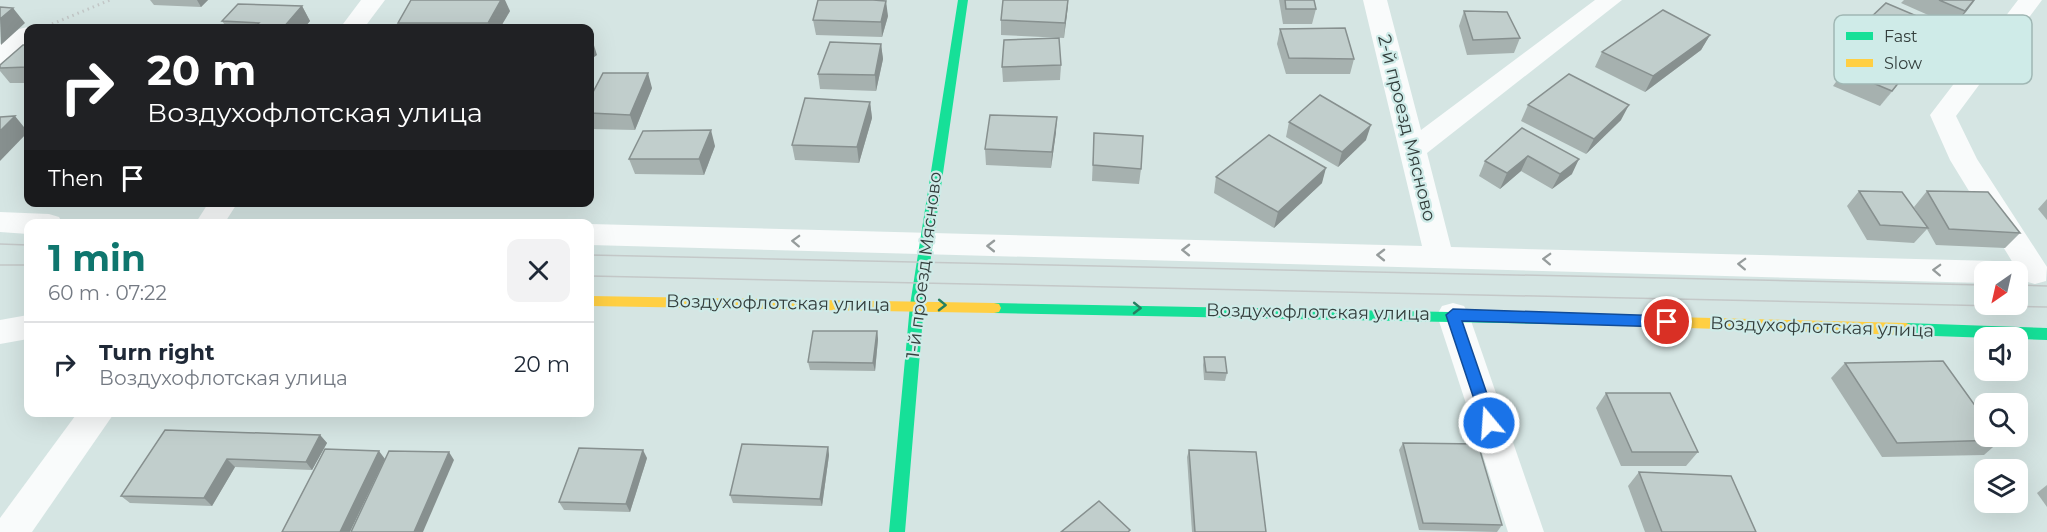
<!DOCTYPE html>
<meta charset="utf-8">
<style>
body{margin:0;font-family:Montserrat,sans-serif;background:#f2f2f3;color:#1f2937;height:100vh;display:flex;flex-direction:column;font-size:22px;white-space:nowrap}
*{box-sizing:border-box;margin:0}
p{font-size:20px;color:#747a83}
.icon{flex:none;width:33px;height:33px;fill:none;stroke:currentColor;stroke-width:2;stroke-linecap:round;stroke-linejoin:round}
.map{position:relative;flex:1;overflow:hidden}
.details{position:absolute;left:24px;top:219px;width:570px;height:198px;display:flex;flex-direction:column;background:#fff;border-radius:12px;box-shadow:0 6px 24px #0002}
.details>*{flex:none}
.hud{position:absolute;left:24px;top:24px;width:570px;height:183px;border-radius:12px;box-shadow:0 6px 24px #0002;background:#202124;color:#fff;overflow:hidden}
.needle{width:39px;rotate:214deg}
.controls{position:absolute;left:1974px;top:261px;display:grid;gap:12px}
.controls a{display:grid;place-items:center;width:54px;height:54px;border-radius:12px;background:#fff;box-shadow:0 6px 24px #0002;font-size:30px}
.pin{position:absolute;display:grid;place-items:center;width:51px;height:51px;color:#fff;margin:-26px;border:3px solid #fff;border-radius:50%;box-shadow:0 2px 6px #0007}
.me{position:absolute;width:66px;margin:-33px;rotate:342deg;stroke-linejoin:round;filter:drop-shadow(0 0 4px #0008)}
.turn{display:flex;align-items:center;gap:21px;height:126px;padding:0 24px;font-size:27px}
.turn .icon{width:78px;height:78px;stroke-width:2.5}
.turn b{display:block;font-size:42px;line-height:51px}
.then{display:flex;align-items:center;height:57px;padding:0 24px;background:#0003;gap:12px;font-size:22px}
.round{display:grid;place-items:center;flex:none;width:63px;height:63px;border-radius:12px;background:#f2f2f3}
.headline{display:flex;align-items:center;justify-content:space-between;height:102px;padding:0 24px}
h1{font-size:36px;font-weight:700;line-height:45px;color:#0f766e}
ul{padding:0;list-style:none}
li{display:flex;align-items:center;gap:18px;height:84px;padding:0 24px;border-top:2px solid #e0e1e3}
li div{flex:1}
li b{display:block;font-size:22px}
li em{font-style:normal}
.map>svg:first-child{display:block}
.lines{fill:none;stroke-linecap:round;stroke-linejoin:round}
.path{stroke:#c2c6c6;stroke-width:3;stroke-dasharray:1.5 4;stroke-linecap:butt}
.street{fill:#f9fbfb;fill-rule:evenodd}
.fast{fill:#16e098;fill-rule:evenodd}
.slow{fill:#ffcf43;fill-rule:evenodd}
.tram{stroke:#c4c8c8;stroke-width:1.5}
.wall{fill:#a6b1af}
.shaded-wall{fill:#87908f}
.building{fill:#c1cecc;stroke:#87908f;stroke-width:1.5}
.oneway{stroke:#969c9c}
.oneway2{stroke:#277f61}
.route{fill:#1a73e8;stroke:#114b97;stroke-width:1.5}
.labels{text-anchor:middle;stroke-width:4.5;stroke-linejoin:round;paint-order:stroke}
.street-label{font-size:18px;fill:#333e3c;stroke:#cfebe8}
.key{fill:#cfebe8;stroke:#a0b7b4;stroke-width:1.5}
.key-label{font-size:16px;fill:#333e3c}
</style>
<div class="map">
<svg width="2047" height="532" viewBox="0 0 2047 532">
<rect width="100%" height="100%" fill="#d5e5e3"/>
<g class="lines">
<path class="path" d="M52 24 110 0"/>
<g class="street">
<path d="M361 0H385L364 28H340Z"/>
<path d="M1363 0H1387L1421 130 1595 0H1622L1427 153 1451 247 1995 261 2006 264 2010 272H1984V283L590 245V224L1422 246Z"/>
<path d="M2018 0H2042L1956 116 1977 159 2047 267 2046 281 2035 284 2024 281 1950 160 1930 115Z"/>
<path d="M28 27 35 28H28V46L9 61 0 64V44L19 29Z"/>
<path d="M209 202H238L224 224H195Z"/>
<path d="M0 212 49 214 59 217 63 224H28V234L0 232Z"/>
<path d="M1453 303 1464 306 1469 315 1544 532H1508L1437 315 1442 306Z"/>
<path d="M28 315V339L0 344V320Z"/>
<path d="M78 412H115L32 532H0V518Z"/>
</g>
<g class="fast">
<path d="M958 0H968L924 305 905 532H889L910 305Z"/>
<path d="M994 303 1596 315 1601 316 1603 320 1601 324 1596 325 994 313 989 312 987 308 989 304Z"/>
<path d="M1906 323 2047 328V340L1906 335 1901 333 1899 329 1901 325Z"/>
</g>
<g class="slow">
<path d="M590 296 994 303 999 304 1001 308 999 312 994 313 590 306Z"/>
<path d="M1596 315 1906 323 1911 325 1913 329 1911 333 1906 335 1596 325 1591 324 1589 320 1591 316Z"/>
</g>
<g class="tram">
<path d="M0 244 28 245"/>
<path d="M590 255 1984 285"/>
<path d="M0 265H28"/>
<path d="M590 276 2047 307"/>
<path d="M2018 285 2047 286"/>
</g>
</g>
<g class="wall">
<path d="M150 0H208L201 7 154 5Z"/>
<path d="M1003 0H1068L1064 38 1001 35V20Z"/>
<path d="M1279 0H1314L1316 9 1312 24H1283Z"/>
<path d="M1904 0H1975L1953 26 1901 3Z"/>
<path d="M302 6 310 21 304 28H227L222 21Z"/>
<path d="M510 11 500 28H401L398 23Z"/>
<path d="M1464 11 1520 38 1514 53 1467 55 1459 26Z"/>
<path d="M888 16 882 37 816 35 813 20Z"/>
<path d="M1867 21 1945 28 1934 43 1916 62 1856 36Z"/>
<path d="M1280 29 1354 59 1350 74H1286L1277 44Z"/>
<path d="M1710 35 1701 50 1645 92 1595 67 1602 52Z"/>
<path d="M881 44 883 59 876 91 820 89 818 74Z"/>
<path d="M28 45V83H10L0 71V65Z"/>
<path d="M1061 65 1060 80 1003 82 1002 67Z"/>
<path d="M1910 68 1880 106 1833 86 1844 71Z"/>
<path d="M652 88 635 130 590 129V98Z"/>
<path d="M870 102 872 118 859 163 795 160 792 145Z"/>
<path d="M1528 105 1621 120 1586 154 1521 121Z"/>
<path d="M1289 122 1366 140 1338 167 1286 137Z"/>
<path d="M1522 128 1572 174 1552 189 1521 171 1500 189 1479 176 1485 161Z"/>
<path d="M1056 132 1051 168 986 165 985 149Z"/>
<path d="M1094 133 1141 169 1139 184 1092 181Z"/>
<path d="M715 146 704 175 635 174 629 159Z"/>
<path d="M1216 177 1322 183 1274 228 1214 193Z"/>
<path d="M1859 191 1921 218 1914 207 1927 191 2020 233 2005 248 1936 245 1927 229 1914 243 1867 240 1847 206Z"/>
<path d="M2047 199V220L2038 209Z"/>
<path d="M877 331 878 339 875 371 810 370 808 362Z"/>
<path d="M1204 357 1227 373 1225 381 1204 380 1203 365Z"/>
<path d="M1845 363 2001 440 1984 455 1882 457 1831 378Z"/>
<path d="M1606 393 1698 452 1686 466H1621L1596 408Z"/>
<path d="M165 430 320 435 327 443 312 470 235 467 212 506 130 503 121 496Z"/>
<path d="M1403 443 1502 525 1497 532 1419 530 1399 450Z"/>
<path d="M828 447 829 455 822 506 733 503 730 495Z"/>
<path d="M1189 450 1266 532H1192L1187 457Z"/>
<path d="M647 458 630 512 564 510 559 502Z"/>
<path d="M1639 472 1756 532H1645L1628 486Z"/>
<path d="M2047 485V507L2037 493Z"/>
</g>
<g class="shaded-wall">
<path d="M197 0H208L201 7Z"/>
<path d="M501 0H505L510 11 500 28H491L488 23Z"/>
<path d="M1068 0V6L1064 38 1065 23Z"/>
<path d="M1975 0 1966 12 1953 26 1965 11Z"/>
<path d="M886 1 888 16 882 37 881 22Z"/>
<path d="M302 6 310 21 304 28H283Z"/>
<path d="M13 8 25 23 1 45 0 19Z"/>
<path d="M1945 28 1934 43 1916 62 1927 47Z"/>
<path d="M1710 35 1701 50 1645 92 1653 76Z"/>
<path d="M592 39 597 55 590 60V41Z"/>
<path d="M881 44 883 59 876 91 875 75Z"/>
<path d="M1910 68 1899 83 1880 106 1892 91Z"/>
<path d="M648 73 652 88 635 130 630 115Z"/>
<path d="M870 102 872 118 859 163 857 147Z"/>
<path d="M1629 105 1621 120 1586 154 1594 139Z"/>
<path d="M15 116 28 132 0 161V131Z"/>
<path d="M1057 117 1056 132 1051 168 1052 152Z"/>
<path d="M1371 125 1366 140 1338 167 1342 152Z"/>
<path d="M711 130 715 146 704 175 699 159Z"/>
<path d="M1528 156 1521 171 1500 189 1507 173Z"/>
<path d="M1579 159 1572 174 1552 189 1560 174Z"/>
<path d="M1326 168 1322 183 1274 228 1278 212Z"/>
<path d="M877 331 878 339 875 371 873 363Z"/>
<path d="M320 435 327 443 312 470 306 462Z"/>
<path d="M828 447 829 455 822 506 820 499Z"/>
<path d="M643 450 647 458 630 512 626 504Z"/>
<path d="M379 451 385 459 350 532H340Z"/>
<path d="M449 452 454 460 423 532H414Z"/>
<path d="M227 459 235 467 212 506 204 498Z"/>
</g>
<g class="building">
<path d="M411 0H501L488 23H398Z"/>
<path d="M818 0H873L886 1 881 22 813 20Z"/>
<path d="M1003 0H1068L1065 23 1001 20Z"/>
<path d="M1285 0H1314L1316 9H1286Z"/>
<path d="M1939 0H1974L1965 11Z"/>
<path d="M1886 3 1945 28 1927 47 1867 21Z"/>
<path d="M238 4 302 6 283 28H254L259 23 222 21Z"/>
<path d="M0 7 13 8 0 19Z"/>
<path d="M1663 10 1710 35 1653 76 1602 52Z"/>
<path d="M1464 11 1507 12 1520 38 1473 40Z"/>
<path d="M565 25 572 28H558Z"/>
<path d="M1345 28 1354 59 1289 58 1280 29Z"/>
<path d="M1059 38 1061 65 1002 67 1004 40Z"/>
<path d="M830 42 881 44 875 75 818 74Z"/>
<path d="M23 45H28V67L0 68V65Z"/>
<path d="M1862 48 1910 68 1892 91 1844 71Z"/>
<path d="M603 73H648L630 115 590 113V98Z"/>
<path d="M1569 74 1629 105 1594 139 1528 105Z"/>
<path d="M1320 95 1371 125 1342 152 1289 122Z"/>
<path d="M805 98 870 102 857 147 792 145Z"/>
<path d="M990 115 1057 117 1052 152 985 149Z"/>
<path d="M15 116 0 131V117Z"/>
<path d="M1522 128 1579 159 1560 174 1528 156 1507 173 1485 161Z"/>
<path d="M711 130 699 159H629L643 131Z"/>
<path d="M1094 133 1143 136 1141 169 1093 165Z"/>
<path d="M1269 135 1326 168 1278 212 1216 177Z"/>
<path d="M1859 191 1902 192 1928 228 1880 225Z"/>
<path d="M1927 191 1988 192 2020 233 1949 229Z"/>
<path d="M813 331H877L873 363 808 362Z"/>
<path d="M1204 357H1225L1227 373 1206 372Z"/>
<path d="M1943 361 1984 418V436H1998L2001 440 1897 443 1845 363Z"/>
<path d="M1606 393H1670L1698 452H1632Z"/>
<path d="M165 430 320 435 306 462 227 459 204 498 121 496Z"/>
<path d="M1403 443 1478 444 1502 525 1423 523Z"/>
<path d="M742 444 828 447 820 499 730 495Z"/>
<path d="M579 448 643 450 626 504 559 502Z"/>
<path d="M325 449 379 451 340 532H282Z"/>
<path d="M1189 450 1256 452 1266 532H1195Z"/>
<path d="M389 451 449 452 414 532H351Z"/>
<path d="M1639 472 1731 476 1756 532H1662Z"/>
<path d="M1099 501 1130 530 1128 532H1061Z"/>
</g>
<defs><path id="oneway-chevron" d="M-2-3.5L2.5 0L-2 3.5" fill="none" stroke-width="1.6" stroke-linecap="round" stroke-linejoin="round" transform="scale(1.5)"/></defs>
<g class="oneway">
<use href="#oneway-chevron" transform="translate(796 241) rotate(-178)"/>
<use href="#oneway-chevron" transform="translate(991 246) rotate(-179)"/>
<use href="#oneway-chevron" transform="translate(1186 250) rotate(-179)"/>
<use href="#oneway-chevron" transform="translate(1381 255) rotate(-179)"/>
<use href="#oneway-chevron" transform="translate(1547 259) rotate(-178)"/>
<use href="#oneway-chevron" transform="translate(1742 264) rotate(-178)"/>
<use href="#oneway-chevron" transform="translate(1937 270) rotate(-178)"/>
</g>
<g class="oneway2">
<use href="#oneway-chevron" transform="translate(942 305) rotate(1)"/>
<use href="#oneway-chevron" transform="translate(1137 308) rotate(1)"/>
</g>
<path class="route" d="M1453 309 1667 316 1674 322 1667 327 1462 321 1497 423 1489 430 1482 423 1446 315Z"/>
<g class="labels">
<g class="street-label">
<text transform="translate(1407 128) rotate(76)" y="6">2-й проезд Мясново</text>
<text transform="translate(924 265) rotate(-83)" y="6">1-й проезд Мясново</text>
<text transform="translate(778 303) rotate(1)" y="6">Воздухофлотская улица</text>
<text transform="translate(1318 312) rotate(1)" y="6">Воздухофлотская улица</text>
<text transform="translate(1822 327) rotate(2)" y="6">Воздухофлотская улица</text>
</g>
</g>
<rect x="1834" y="15" width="198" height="69" rx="9" class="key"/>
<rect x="1846" y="32" width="27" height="8" fill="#16e098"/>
<rect x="1846" y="59" width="27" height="8" fill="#ffcf43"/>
<g class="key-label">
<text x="1884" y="42">Fast</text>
<text x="1884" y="69">Slow</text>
</g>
</svg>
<div class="controls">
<a><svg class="needle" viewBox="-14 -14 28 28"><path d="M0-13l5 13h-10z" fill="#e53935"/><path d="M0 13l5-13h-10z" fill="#747a83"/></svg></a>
<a><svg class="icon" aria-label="sound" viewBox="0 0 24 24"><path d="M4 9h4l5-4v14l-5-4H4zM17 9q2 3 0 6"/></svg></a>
<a><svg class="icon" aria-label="search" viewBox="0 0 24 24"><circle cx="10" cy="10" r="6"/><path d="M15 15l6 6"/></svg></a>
<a><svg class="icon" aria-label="layers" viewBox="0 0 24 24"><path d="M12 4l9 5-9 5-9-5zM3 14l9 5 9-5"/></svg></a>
</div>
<div class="pin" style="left:1667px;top:322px;background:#d93025"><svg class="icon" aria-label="arrive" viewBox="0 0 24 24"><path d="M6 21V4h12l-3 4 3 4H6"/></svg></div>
<svg class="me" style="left:1489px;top:423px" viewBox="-20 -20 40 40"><circle r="17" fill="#1a73e8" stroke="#fff" stroke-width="3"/><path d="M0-11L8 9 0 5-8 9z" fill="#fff"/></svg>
<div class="hud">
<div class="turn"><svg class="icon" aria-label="right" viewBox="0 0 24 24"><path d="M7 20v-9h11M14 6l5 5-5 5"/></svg><div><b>20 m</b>Воздухофлотская улица</div></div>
<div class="then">Then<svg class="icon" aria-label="arrive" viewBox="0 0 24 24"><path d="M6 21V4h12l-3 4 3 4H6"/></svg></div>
</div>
<section class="details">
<div class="headline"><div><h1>1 min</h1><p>60 m · 07:22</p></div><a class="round"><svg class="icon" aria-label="close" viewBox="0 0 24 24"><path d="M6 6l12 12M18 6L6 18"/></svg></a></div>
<ul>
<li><svg class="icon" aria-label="right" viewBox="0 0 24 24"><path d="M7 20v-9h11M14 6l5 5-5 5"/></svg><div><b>Turn right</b><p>Воздухофлотская улица</p></div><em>20 m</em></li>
</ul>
</section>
</div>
